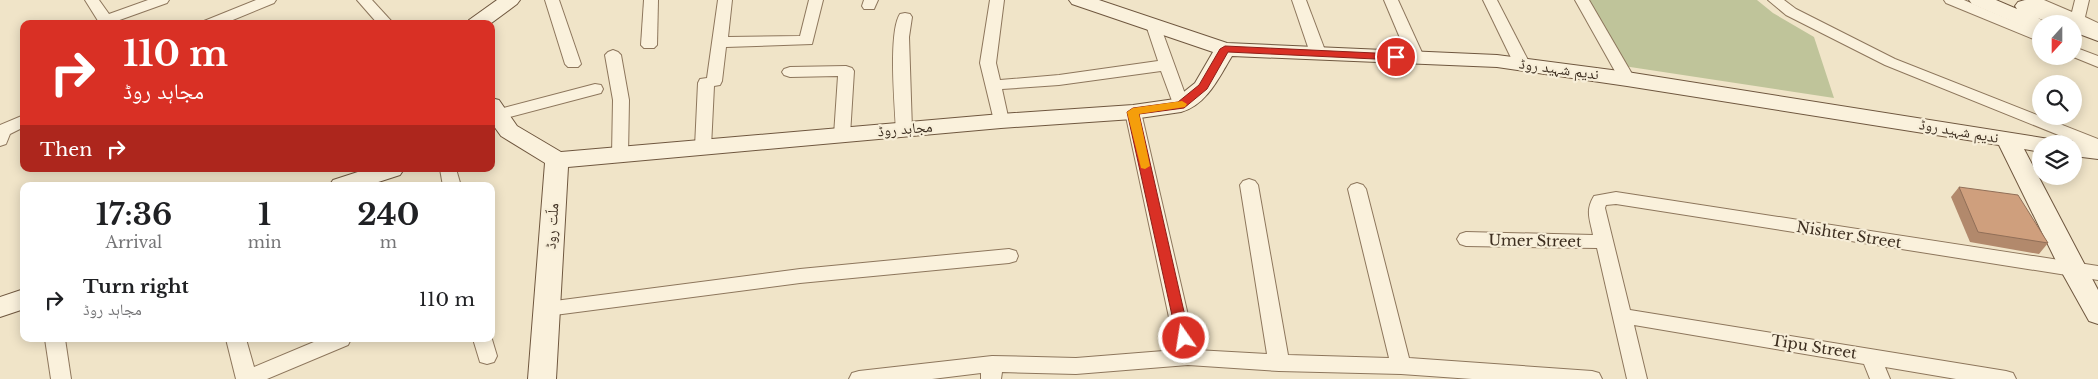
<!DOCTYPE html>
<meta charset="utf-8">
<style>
body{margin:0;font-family:"Libre Baskerville","Noto Naskh Arabic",serif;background:#f6f6f6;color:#202124;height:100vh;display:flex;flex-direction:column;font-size:19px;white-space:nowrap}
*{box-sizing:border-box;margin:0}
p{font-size:16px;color:#757577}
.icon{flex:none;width:28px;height:28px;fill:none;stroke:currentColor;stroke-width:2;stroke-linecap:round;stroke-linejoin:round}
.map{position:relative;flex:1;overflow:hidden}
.details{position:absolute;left:20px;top:182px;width:475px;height:160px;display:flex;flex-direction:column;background:#fff;border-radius:10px;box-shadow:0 2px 12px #0003}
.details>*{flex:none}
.hud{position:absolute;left:20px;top:20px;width:475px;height:152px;border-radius:10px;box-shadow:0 2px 12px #0003;background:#d93025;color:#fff;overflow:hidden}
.needle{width:32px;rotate:201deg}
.controls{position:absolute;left:2032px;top:15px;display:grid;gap:10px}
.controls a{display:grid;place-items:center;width:50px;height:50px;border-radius:50%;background:#fff;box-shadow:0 2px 12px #0003;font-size:25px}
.pin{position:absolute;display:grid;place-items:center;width:42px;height:42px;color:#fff;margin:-21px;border:2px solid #fff;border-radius:50%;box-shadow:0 1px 5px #0007}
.me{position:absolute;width:55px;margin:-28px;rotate:347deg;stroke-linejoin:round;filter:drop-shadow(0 0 4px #0008)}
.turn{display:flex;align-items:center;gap:18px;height:105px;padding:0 20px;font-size:22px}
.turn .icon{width:65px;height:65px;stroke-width:2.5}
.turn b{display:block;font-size:35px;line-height:42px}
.then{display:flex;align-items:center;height:48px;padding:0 20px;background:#0003;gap:10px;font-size:19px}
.eta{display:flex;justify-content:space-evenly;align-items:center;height:85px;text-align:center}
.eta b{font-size:30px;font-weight:700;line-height:35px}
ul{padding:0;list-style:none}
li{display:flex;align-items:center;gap:15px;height:65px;padding:0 20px}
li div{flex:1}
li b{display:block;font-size:19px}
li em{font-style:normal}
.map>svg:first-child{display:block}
.cemetery{fill:#bfc49a}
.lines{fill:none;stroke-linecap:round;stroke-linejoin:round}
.street-casing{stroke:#8d765c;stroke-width:2}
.secondary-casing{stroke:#6f573f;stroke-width:2}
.street{fill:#faf1dc;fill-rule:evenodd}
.secondary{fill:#faf1dc;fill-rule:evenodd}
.wall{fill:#b2896c}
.building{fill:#cf9f7d;stroke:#916f58}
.route{fill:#d93025;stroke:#8d1f18}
.slow{fill:#f59e0b}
.labels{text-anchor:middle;stroke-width:4.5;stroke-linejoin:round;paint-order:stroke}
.street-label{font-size:15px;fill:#3d2e20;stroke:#f7eed8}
</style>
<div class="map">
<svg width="2098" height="379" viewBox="0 0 2098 379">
<rect width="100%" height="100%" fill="#f0e4c8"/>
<path class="cemetery" d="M1585 0H1757L1773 13 1814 37 1834 98 1617 65Z"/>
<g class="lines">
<defs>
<g id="street">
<path d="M85 0H99L109 14 148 0H169L167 3 114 22 115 24H100Z"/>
<path d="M256 0H276L274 3 223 24H202L204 21Z"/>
<path d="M357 0H372L394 24H378Z"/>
<path d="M545 0H559L581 64 578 67H568L565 64Z"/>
<path d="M644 0H658L657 45 654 48H644L641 45Z"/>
<path d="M718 0H732L728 37 800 36 809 0H823L812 44 726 47 722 81 720 85 714 86 711 147 709 151 703 153 697 151 695 147 698 83 700 79 707 78Z"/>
<path d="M864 0H878L874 9H864L862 6Z"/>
<path d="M990 0H1004L996 63 1000 80 1059 75 1158 61 1146 25 1148 22H1158L1160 25 1189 105 1187 109 1181 110 1175 109 1161 71 1059 85 1002 89 1009 121 1007 125 1001 126 995 125 980 63Z"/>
<path d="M1292 0H1306L1326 53 1323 56H1313L1310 53Z"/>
<path d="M1384 0H1398L1424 57 1421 60H1411L1408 57Z"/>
<path d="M1483 0H1497L1530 64 1527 67H1517L1514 64Z"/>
<path d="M1575 0H1589L1635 79 1633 82H1621Z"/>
<path d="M1768 0H1784L1796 9 1895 59 2098 139V151L1885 65 1786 15Z"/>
<path d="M1944 0H1964L2041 33V42L1946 3Z"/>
<path d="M2025 0H2044L2072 12 2075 0H2089L2085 17 2098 23V32L2027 3Z"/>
<path d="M905 13 910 14 912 17 909 37 912 130 910 134 904 135 898 134 896 130C895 106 888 32 900 14Z"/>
<path d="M2074 47 2098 56V67L2071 56H2074Z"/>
<path d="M613 50 618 52 621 55 629 100 628 155 626 159 620 161 614 159 612 155 613 100 605 55 608 52Z"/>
<path d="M846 66 852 68 854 71 850 135 848 139 842 141 836 139 834 135 838 76 790 77 784 75 782 72 784 69 790 67Z"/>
<path d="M595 84 601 85 603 89 601 93 498 120 491 117 492 111Z"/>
<path d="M1133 107 1139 108 1141 112 1196 350 1267 354 1240 185 1243 181 1249 179 1255 181 1258 185 1288 355 1389 358 1348 189 1351 185 1357 183 1363 185 1366 189 1409 358 1592 371 1599 373 1602 379H1472L1401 374 1279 371 1188 365 1076 374 1002 372 1001 379H981V373L932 379H849L852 373 859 371 992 356 1076 358 1176 350 1125 112 1127 108Z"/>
<path d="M24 115V127L10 134 6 144 0 146V125Z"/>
<path d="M440 169H456L461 186H443Z"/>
<path d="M1616 192 2098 266V280L1616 204 1606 205 1605 208 1630 310 2006 371 2013 373 2016 379H1956L1885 367 1890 379H1870L1864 364 1634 325 1647 379H1627L1597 248 1466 246 1460 244 1457 239 1460 234 1466 232 1593 235C1590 219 1585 211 1594 196Z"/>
<path d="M1009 249 1016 251 1018 256 1016 261 1009 263 800 283 547 316 540 314 537 309 540 304 547 302 800 269Z"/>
<path d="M491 336 497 356 494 362 487 364 480 362 473 339H491Z"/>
<path d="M45 339H65L71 379H51Z"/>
<path d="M226 339H246L254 367 321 339H351L348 345 267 379H236Z"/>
</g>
<g id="secondary">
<path d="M497 0H520L517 4 490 24H466L469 20Z"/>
<path d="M1069 0H1099L1227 43 1497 55 1627 72 2049 139 2052 144H2041V152L2024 149 2098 290V324L2089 321 2060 269 1999 145 1627 86 1497 67 1232 56C1219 77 1207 105 1181 112L1133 119 1001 128 568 167 556 379H528L545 163 501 136 491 122V98L499 100 517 126 561 152 1001 114 1133 105 1175 99 1195 83 1213 52 1072 4Z"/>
<path d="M1969 0H1996L2017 9 2015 6 2018 2 2025 0 2032 2 2098 28V41L2074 32V24H2052L2038 18 2049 24H2041V33L2034 31 1972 4Z"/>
<path d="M2074 140 2098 143V159L2074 156V144H2065Z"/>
<path d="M367 169H404L400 175 366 186H329L333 180Z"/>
<path d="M24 289V309L0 317V297Z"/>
</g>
</defs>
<use href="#street" class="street-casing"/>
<use href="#secondary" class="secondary-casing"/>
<use href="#street" class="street"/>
<use href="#secondary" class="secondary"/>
</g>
<path class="wall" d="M1959 187 2048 243 2039 254 1970 242 1951 197Z"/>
<path class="building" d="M1959 187 2018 195 2048 243 1978 232Z"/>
<path class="route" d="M1225 46 1396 54 1401 57 1396 60 1228 52 1207 89 1184 108 1139 114 1190 338 1188 342H1179L1177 338 1127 112 1133 108 1178 102 1199 85 1220 49Z"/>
<path class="slow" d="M1182 101 1187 104 1185 107 1139 114 1150 166 1145 169 1141 168 1127 112 1133 108Z"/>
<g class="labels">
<g class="street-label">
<text transform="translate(1559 69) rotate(8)" y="5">ندیم شہید روڈ</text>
<text transform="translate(905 129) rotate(-5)" y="5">مجاہد روڈ</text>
<text transform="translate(1959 131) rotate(10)" y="5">ندیم شہید روڈ</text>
<text transform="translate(552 226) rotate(-86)" y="5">ملّت روڈ</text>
<text transform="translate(1849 235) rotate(9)" y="5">Nishter Street</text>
<text transform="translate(1535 241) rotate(1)" y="5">Umer Street</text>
<text transform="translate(1814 347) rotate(9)" y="5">Tipu Street</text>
</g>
</g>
</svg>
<div class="controls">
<a><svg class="needle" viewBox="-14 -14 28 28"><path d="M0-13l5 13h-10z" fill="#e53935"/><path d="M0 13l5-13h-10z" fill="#757577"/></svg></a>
<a><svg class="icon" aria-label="search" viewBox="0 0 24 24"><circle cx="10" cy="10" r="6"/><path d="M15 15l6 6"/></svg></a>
<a><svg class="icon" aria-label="layers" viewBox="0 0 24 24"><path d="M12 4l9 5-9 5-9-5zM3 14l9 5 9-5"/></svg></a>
</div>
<div class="pin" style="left:1396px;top:57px;background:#d93025"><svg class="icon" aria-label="arrive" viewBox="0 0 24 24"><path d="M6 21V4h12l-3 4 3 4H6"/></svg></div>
<svg class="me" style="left:1184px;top:338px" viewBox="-20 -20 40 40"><circle r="17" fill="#d93025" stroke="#fff" stroke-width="3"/><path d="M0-11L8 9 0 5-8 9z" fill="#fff"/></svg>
<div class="hud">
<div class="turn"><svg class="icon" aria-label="right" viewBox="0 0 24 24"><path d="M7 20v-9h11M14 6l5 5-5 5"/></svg><div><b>110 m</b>مجاہد روڈ</div></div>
<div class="then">Then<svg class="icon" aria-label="right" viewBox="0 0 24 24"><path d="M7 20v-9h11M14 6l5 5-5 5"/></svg></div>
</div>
<section class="details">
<div class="eta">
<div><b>17:36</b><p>Arrival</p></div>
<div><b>1</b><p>min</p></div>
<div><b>240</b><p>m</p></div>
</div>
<ul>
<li><svg class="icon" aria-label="right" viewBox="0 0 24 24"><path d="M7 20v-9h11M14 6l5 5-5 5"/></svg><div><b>Turn right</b><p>مجاہد روڈ</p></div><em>110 m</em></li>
</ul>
</section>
</div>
